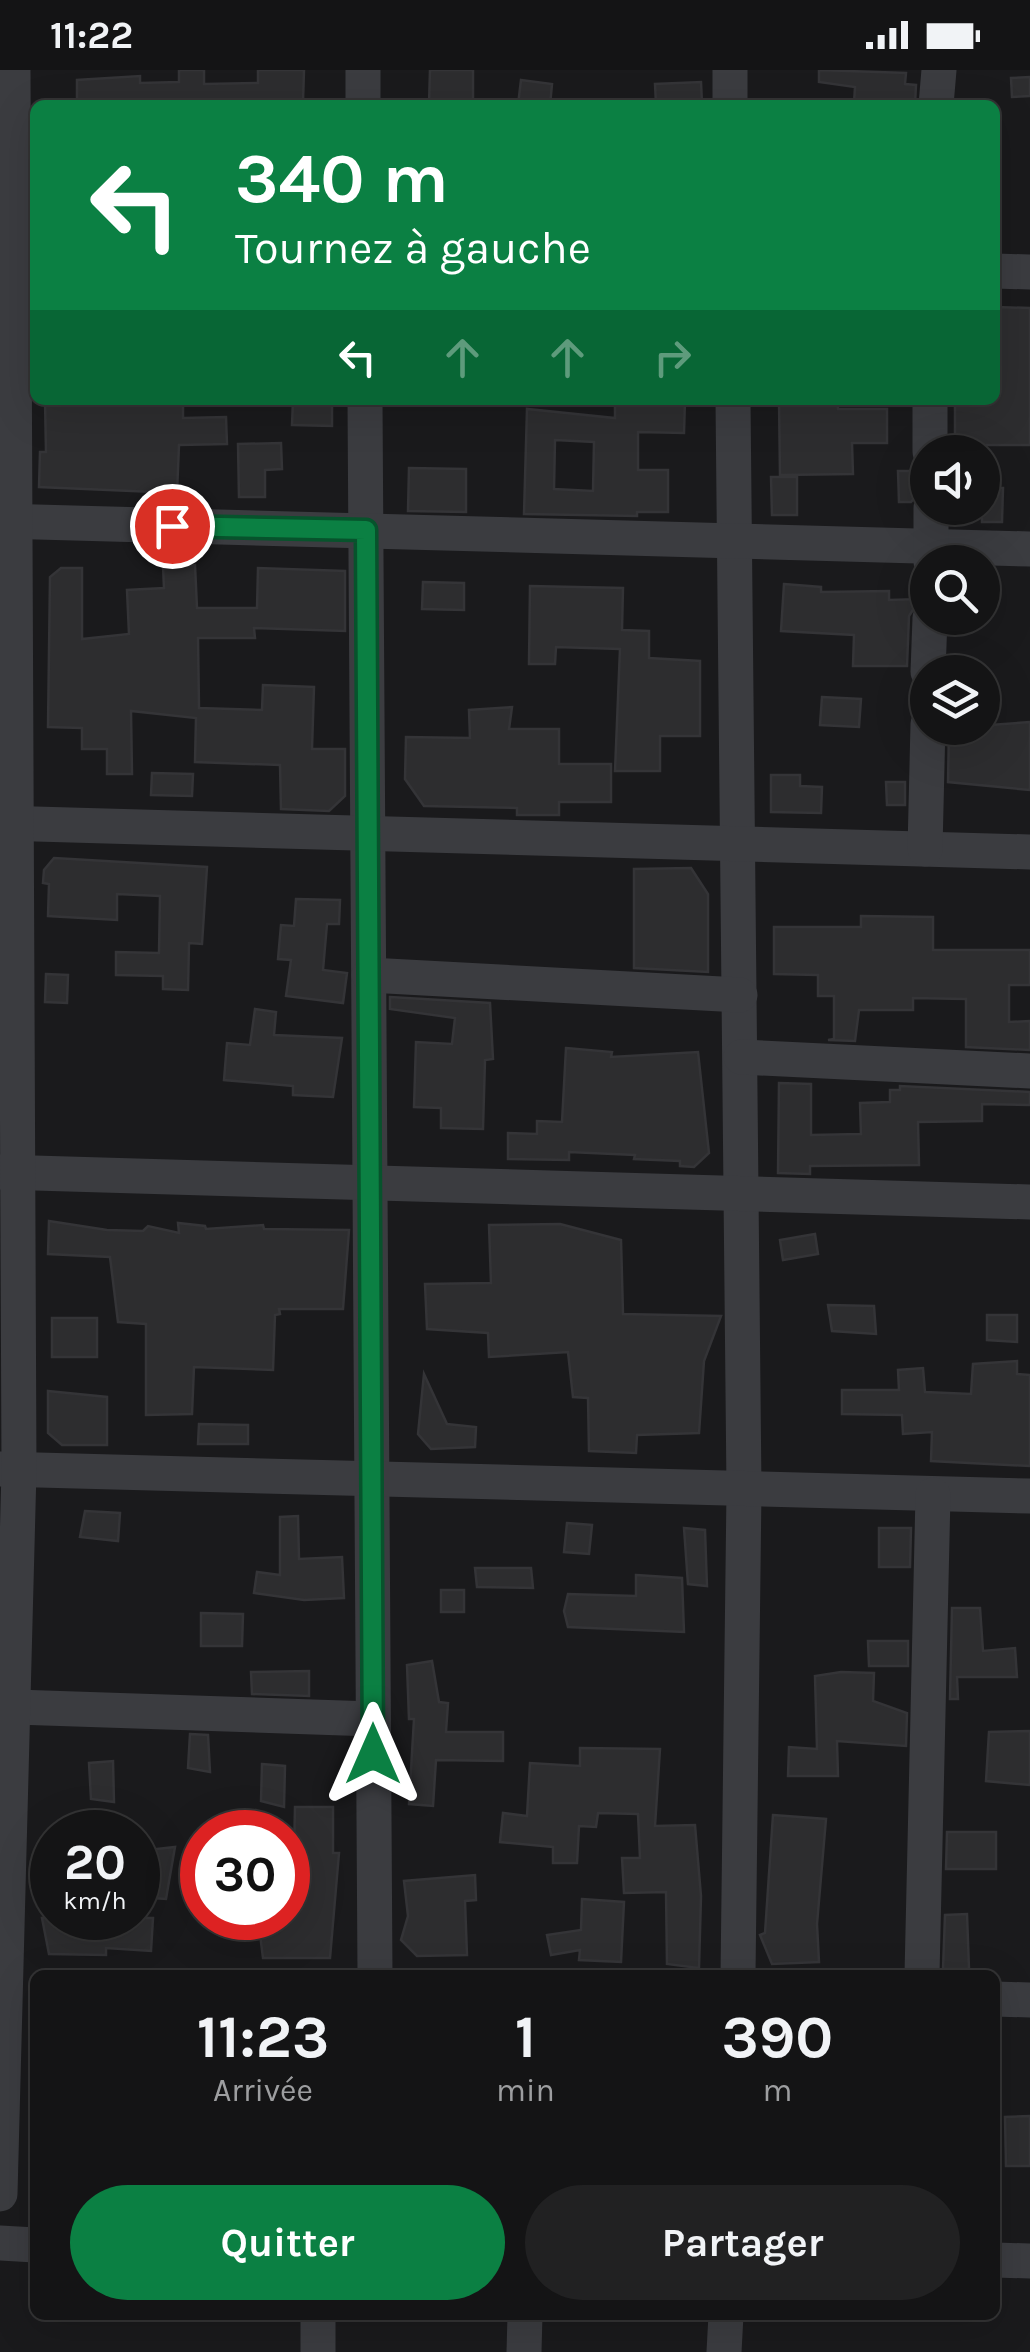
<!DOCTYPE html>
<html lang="fr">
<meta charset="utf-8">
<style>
body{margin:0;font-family:Karla,sans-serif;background:#212122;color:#f1f3f6;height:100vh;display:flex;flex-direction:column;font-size:38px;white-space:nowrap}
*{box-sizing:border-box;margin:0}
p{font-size:32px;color:#9d9ea0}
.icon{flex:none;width:55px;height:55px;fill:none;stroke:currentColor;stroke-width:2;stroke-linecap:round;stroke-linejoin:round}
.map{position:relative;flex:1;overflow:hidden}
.sheet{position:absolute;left:30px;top:1900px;width:970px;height:350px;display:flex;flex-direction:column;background:#141415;border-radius:15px;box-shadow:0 10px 40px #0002,0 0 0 2px #333334}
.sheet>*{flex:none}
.banner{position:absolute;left:30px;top:30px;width:970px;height:305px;border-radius:15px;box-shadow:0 10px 40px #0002,0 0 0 2px #333334;background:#0b8043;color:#fff;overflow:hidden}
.fabs{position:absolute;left:910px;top:365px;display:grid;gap:20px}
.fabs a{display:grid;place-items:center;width:90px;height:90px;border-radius:50%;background:#141415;box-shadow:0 10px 40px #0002,0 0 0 2px #333334;font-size:50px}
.speed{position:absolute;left:30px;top:1740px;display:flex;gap:20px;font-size:50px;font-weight:700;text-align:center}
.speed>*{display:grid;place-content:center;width:130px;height:130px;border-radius:50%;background:#141415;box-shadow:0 10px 40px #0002,0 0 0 2px #333334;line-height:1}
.speed small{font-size:25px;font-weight:400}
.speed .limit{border:15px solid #d22;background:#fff;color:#111}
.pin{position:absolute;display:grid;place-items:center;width:85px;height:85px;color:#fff;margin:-42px;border:5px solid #fff;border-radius:50%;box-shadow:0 2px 10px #0007}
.me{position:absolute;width:110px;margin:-55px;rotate:0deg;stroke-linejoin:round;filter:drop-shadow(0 0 8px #0008)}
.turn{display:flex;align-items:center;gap:35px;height:210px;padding:0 40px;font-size:45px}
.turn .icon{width:130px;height:130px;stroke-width:2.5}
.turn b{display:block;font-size:70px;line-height:85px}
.lanes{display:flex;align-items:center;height:95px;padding:0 40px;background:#0003;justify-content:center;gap:50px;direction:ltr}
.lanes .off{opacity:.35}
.eta{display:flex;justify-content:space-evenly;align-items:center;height:170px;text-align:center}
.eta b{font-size:60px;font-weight:700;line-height:70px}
.action{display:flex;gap:20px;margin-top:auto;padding:20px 40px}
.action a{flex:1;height:115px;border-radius:60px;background:#0b8043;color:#fff;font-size:40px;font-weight:700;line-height:115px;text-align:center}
.action a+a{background:#212122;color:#f1f3f6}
.status{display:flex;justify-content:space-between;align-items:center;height:70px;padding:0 50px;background:#141415;direction:ltr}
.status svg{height:28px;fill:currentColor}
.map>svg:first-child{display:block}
.building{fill:#2d2d2f;stroke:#343437;stroke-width:2.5;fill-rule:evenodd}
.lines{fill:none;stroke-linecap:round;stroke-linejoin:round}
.minor{stroke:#3b3c40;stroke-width:35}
.route-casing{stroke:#07532c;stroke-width:25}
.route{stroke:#0b8043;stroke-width:18}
</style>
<div class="status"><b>11:22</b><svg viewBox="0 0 49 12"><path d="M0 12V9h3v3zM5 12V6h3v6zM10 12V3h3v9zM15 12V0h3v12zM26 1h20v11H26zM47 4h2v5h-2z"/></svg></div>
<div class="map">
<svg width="1030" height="2282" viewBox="0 0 1030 2282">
<rect width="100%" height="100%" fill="#1a1a1c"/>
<g class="building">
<path d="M179 0H204V14L258 13V0H304L303 32 115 35V30H77V10L140 6V13L179 12Z"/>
<path d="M430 0H473V35H429Z"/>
<path d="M819 0 906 3 905 14 916 15 915 35 854 33 855 17 819 12Z"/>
<path d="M1030 7V26L1012 27 1011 8Z"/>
<path d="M521 10 552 14 550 35H518Z"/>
<path d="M701 12 702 33 656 35 655 14Z"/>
<path d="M995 237 1030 238V375H955V330H995Z"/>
<path d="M45 330H183V348L226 347 227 374 179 375 177 423 39 417 40 382H46Z"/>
<path d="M293 330H332V356L292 355Z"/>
<path d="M615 330H685L684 363 638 362V400H668V442H637V446L524 444 527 339 615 348ZM555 370 594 372 593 421 554 419Z"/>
<path d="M779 330H837L838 339H887V373H852L853 404 780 405Z"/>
<path d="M281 373 282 399 265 400V427H239L238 374Z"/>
<path d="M409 398 466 399V442L408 441Z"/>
<path d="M898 401H922V419L911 432H899Z"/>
<path d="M771 407H797V445H772Z"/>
<path d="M982 418H1003L1002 452H982Z"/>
<path d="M195 495 197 538H257L258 498 345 501V561L254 558 255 568H198L199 638 262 640 263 615 314 617 312 679H345V726L329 741 281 739 280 695 195 692 196 648 131 641 132 704H107V679H82V658L48 657 50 507 61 498H82V569L129 564 127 520 164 518 163 496Z"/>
<path d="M423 512 464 513V540L422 539Z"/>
<path d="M784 514 821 517V522L889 521V530L920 529 909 546 907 596H853L854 565 781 561Z"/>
<path d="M530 516 623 518 622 560 649 561V588L700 591V666H660V701H615L620 579 556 577 555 594H529Z"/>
<path d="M822 627 861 629 859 657 820 655Z"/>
<path d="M512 637 509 659H559V694H611V732H559V745H517V738L424 736 405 709 406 667 470 668 469 640Z"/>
<path d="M1030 652V720L948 712 949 658Z"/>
<path d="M152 703 193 704 192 726 151 725Z"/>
<path d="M771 705H800V716L822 717 821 743 771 742Z"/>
<path d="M886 712H905V735H887Z"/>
<path d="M54 788 207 797 202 874 189 873 188 920 163 919V906L116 905V882L159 883 160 826 117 824V850L48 846 49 814 43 813 44 800Z"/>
<path d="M691 798 708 824V902L634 898V799Z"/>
<path d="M296 829 340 830 339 854H327L323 900 347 903 343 933 286 926 291 890 278 889 281 855 294 856Z"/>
<path d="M861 846 933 847V880H1030V915H1009V952L1030 951V980L966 977V929L913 928V940H859L855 971 828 970 834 969V926H818V905L774 904V857H861Z"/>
<path d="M46 904 68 905 67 933 45 932Z"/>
<path d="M390 927 490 933 493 989 485 990 483 1059 441 1058V1038L414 1037 416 972 452 974 455 948 390 939Z"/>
<path d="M255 939 276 942 274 965 342 968 333 1027 293 1025V1016L224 1010 227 973 250 975Z"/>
<path d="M566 978 612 982 611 987 698 982 709 1083 694 1097 680 1096V1091L634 1089 635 1085 569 1082V1090L508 1089V1063L537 1064V1051L562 1052Z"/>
<path d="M779 1013 811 1014V1065L861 1064 860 1033 890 1032V1020H900V1016L1030 1022V1035L982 1034V1051L918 1052 919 1095 810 1096V1104L778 1103Z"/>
<path d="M49 1151 107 1160 143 1161 148 1156 179 1163 178 1153 205 1156 206 1159 263 1155 264 1159 349 1160 343 1239H279L280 1244 275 1245 273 1300 194 1297 192 1344 146 1345V1254L118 1252 110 1187 48 1184Z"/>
<path d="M560 1154 621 1170 623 1244 721 1246 704 1291 699 1363 637 1365 636 1383 589 1381 588 1328 573 1327 568 1282 489 1287 488 1263 427 1259 425 1214 491 1213 489 1155Z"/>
<path d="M815 1164 818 1184 783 1190 780 1170Z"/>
<path d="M828 1235 874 1236 876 1264 832 1261Z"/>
<path d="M987 1245H1017V1272L987 1270Z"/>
<rect x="52" y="1248" width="45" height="39"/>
<path d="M1017 1291V1304L1030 1305V1396L931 1391 932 1362 903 1364 902 1345 842 1344V1320H899L898 1300 923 1298 925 1322 971 1324 973 1294Z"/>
<path d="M424 1304 447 1354 476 1357 475 1377 431 1379 418 1364Z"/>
<path d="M48 1321 107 1327V1375H62L48 1363Z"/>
<path d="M199 1354 248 1355V1374H198Z"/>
<path d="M85 1441 120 1443 118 1471 80 1467Z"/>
<path d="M298 1446 299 1489 342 1487 344 1528 304 1530 254 1523 257 1502 280 1505V1447Z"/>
<path d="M567 1453 592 1455 589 1484 564 1482Z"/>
<path d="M684 1458 705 1460 707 1516 688 1514Z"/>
<path d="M879 1458H911L910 1497H879Z"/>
<path d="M475 1498H531L533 1518 477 1517Z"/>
<path d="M636 1505 682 1508 684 1562 568 1557 564 1541 568 1524 636 1526Z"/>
<rect x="441" y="1520" width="23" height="22"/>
<path d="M952 1538H980L983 1581 1015 1578 1017 1607H957L958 1629H950Z"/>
<path d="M201 1543 243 1544 242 1576H201Z"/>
<path d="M868 1571H908V1596H869Z"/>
<path d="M432 1591 439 1632 448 1633 446 1662H503V1691L436 1690 433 1736 409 1734 414 1649H409L407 1595Z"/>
<path d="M309 1601V1626L252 1624 251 1602Z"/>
<path d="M841 1602 874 1603 873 1631 907 1643 906 1676 837 1671 838 1706H788L789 1677 817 1679 815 1606Z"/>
<path d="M1030 1661V1715L986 1711 989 1662Z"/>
<path d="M190 1664 208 1665 210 1702 188 1698Z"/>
<path d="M580 1678 660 1679 655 1756 695 1755 701 1826 699 1898 667 1894 666 1822 624 1823 622 1788H640L638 1744 598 1743 596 1757 579 1756 577 1793H553V1777L500 1772 503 1743 527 1746 530 1693 580 1696Z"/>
<path d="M113 1691 114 1732 91 1729 89 1693Z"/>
<path d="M262 1694 285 1696 284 1737 261 1731Z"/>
<path d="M295 1737H333V1783H339L330 1888H263L258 1848H288V1781L294 1782Z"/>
<path d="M773 1745 826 1749 817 1854 819 1892 772 1894 760 1865 765 1863Z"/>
<path d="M947 1762H996V1799H946Z"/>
<path d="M175 1777 166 1829 138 1827V1781Z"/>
<path d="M475 1805 476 1830 465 1831 467 1885 417 1886 401 1870 408 1846 404 1811Z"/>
<path d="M582 1829 624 1832 621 1892 579 1890 580 1880 551 1885 547 1865 581 1860Z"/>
<path d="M967 1844 969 1899H943L945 1845Z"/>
<path d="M42 1848H153L151 1881 106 1878V1885L49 1884Z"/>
<path d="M1030 2046V2096H1006L1005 2047Z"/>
</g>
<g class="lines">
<g class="minor">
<path d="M363 0V35"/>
<path d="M730 35V0"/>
<path d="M936 35 939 0"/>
<path d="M995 201 1030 202"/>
<path d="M365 330 375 1905"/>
<path d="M733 330 744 1420 738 1905"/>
<path d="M930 330V382"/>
<path d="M0 451 1030 479"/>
<path d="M931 492V438"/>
<path d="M928 602 930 548"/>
<path d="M0 753 1030 782"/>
<path d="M925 779 928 654"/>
<path d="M369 905 740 925"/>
<path d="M741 987 1030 1001"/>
<path d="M0 1102 1030 1132"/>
<path d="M0 1399 1030 1426"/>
<path d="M15 1637 373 1649"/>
<path d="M922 1905 933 1425"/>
<path d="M995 1929 1030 1930"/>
<path d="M0 2124 19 1400 13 0"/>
<path d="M0 2173 35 2175"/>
<path d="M995 2190 1030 2191"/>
<path d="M318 2282V2245"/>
<path d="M524 2282 525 2245"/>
<path d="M724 2282 726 2245"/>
</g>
</g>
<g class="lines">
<defs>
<path id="route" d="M172 456 366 460 373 1684"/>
</defs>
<use href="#route" class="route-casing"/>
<use href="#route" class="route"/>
</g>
</svg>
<div class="fabs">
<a><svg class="icon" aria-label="sound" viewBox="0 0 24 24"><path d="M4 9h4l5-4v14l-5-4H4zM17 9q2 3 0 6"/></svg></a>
<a><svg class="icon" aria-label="search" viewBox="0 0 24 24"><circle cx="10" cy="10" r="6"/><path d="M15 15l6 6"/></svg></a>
<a><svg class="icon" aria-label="layers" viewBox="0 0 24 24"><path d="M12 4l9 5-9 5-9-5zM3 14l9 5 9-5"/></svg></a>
</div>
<div class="speed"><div>20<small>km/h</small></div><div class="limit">30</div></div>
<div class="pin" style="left:172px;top:456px;background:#d93025"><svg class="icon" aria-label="arrive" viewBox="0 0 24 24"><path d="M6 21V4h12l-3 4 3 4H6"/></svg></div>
<svg class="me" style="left:373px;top:1684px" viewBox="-20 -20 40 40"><path d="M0-17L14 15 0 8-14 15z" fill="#0b8043" stroke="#fff" stroke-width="4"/></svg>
<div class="banner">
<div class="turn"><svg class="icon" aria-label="left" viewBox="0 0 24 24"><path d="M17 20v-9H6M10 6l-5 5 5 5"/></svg><div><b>340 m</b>Tournez à gauche</div></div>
<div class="lanes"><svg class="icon" aria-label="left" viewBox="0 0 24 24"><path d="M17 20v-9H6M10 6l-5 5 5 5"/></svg><svg class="icon off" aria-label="ahead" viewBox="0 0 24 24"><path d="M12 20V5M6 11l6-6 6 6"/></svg><svg class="icon off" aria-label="ahead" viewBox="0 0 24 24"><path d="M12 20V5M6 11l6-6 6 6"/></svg><svg class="icon off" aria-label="right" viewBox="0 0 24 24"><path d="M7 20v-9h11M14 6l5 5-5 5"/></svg></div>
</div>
<section class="sheet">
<div class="eta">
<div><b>11:23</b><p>Arrivée</p></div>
<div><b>1</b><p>min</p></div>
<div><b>390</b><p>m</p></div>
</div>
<div class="action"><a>Quitter</a><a>Partager</a></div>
</section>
</div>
